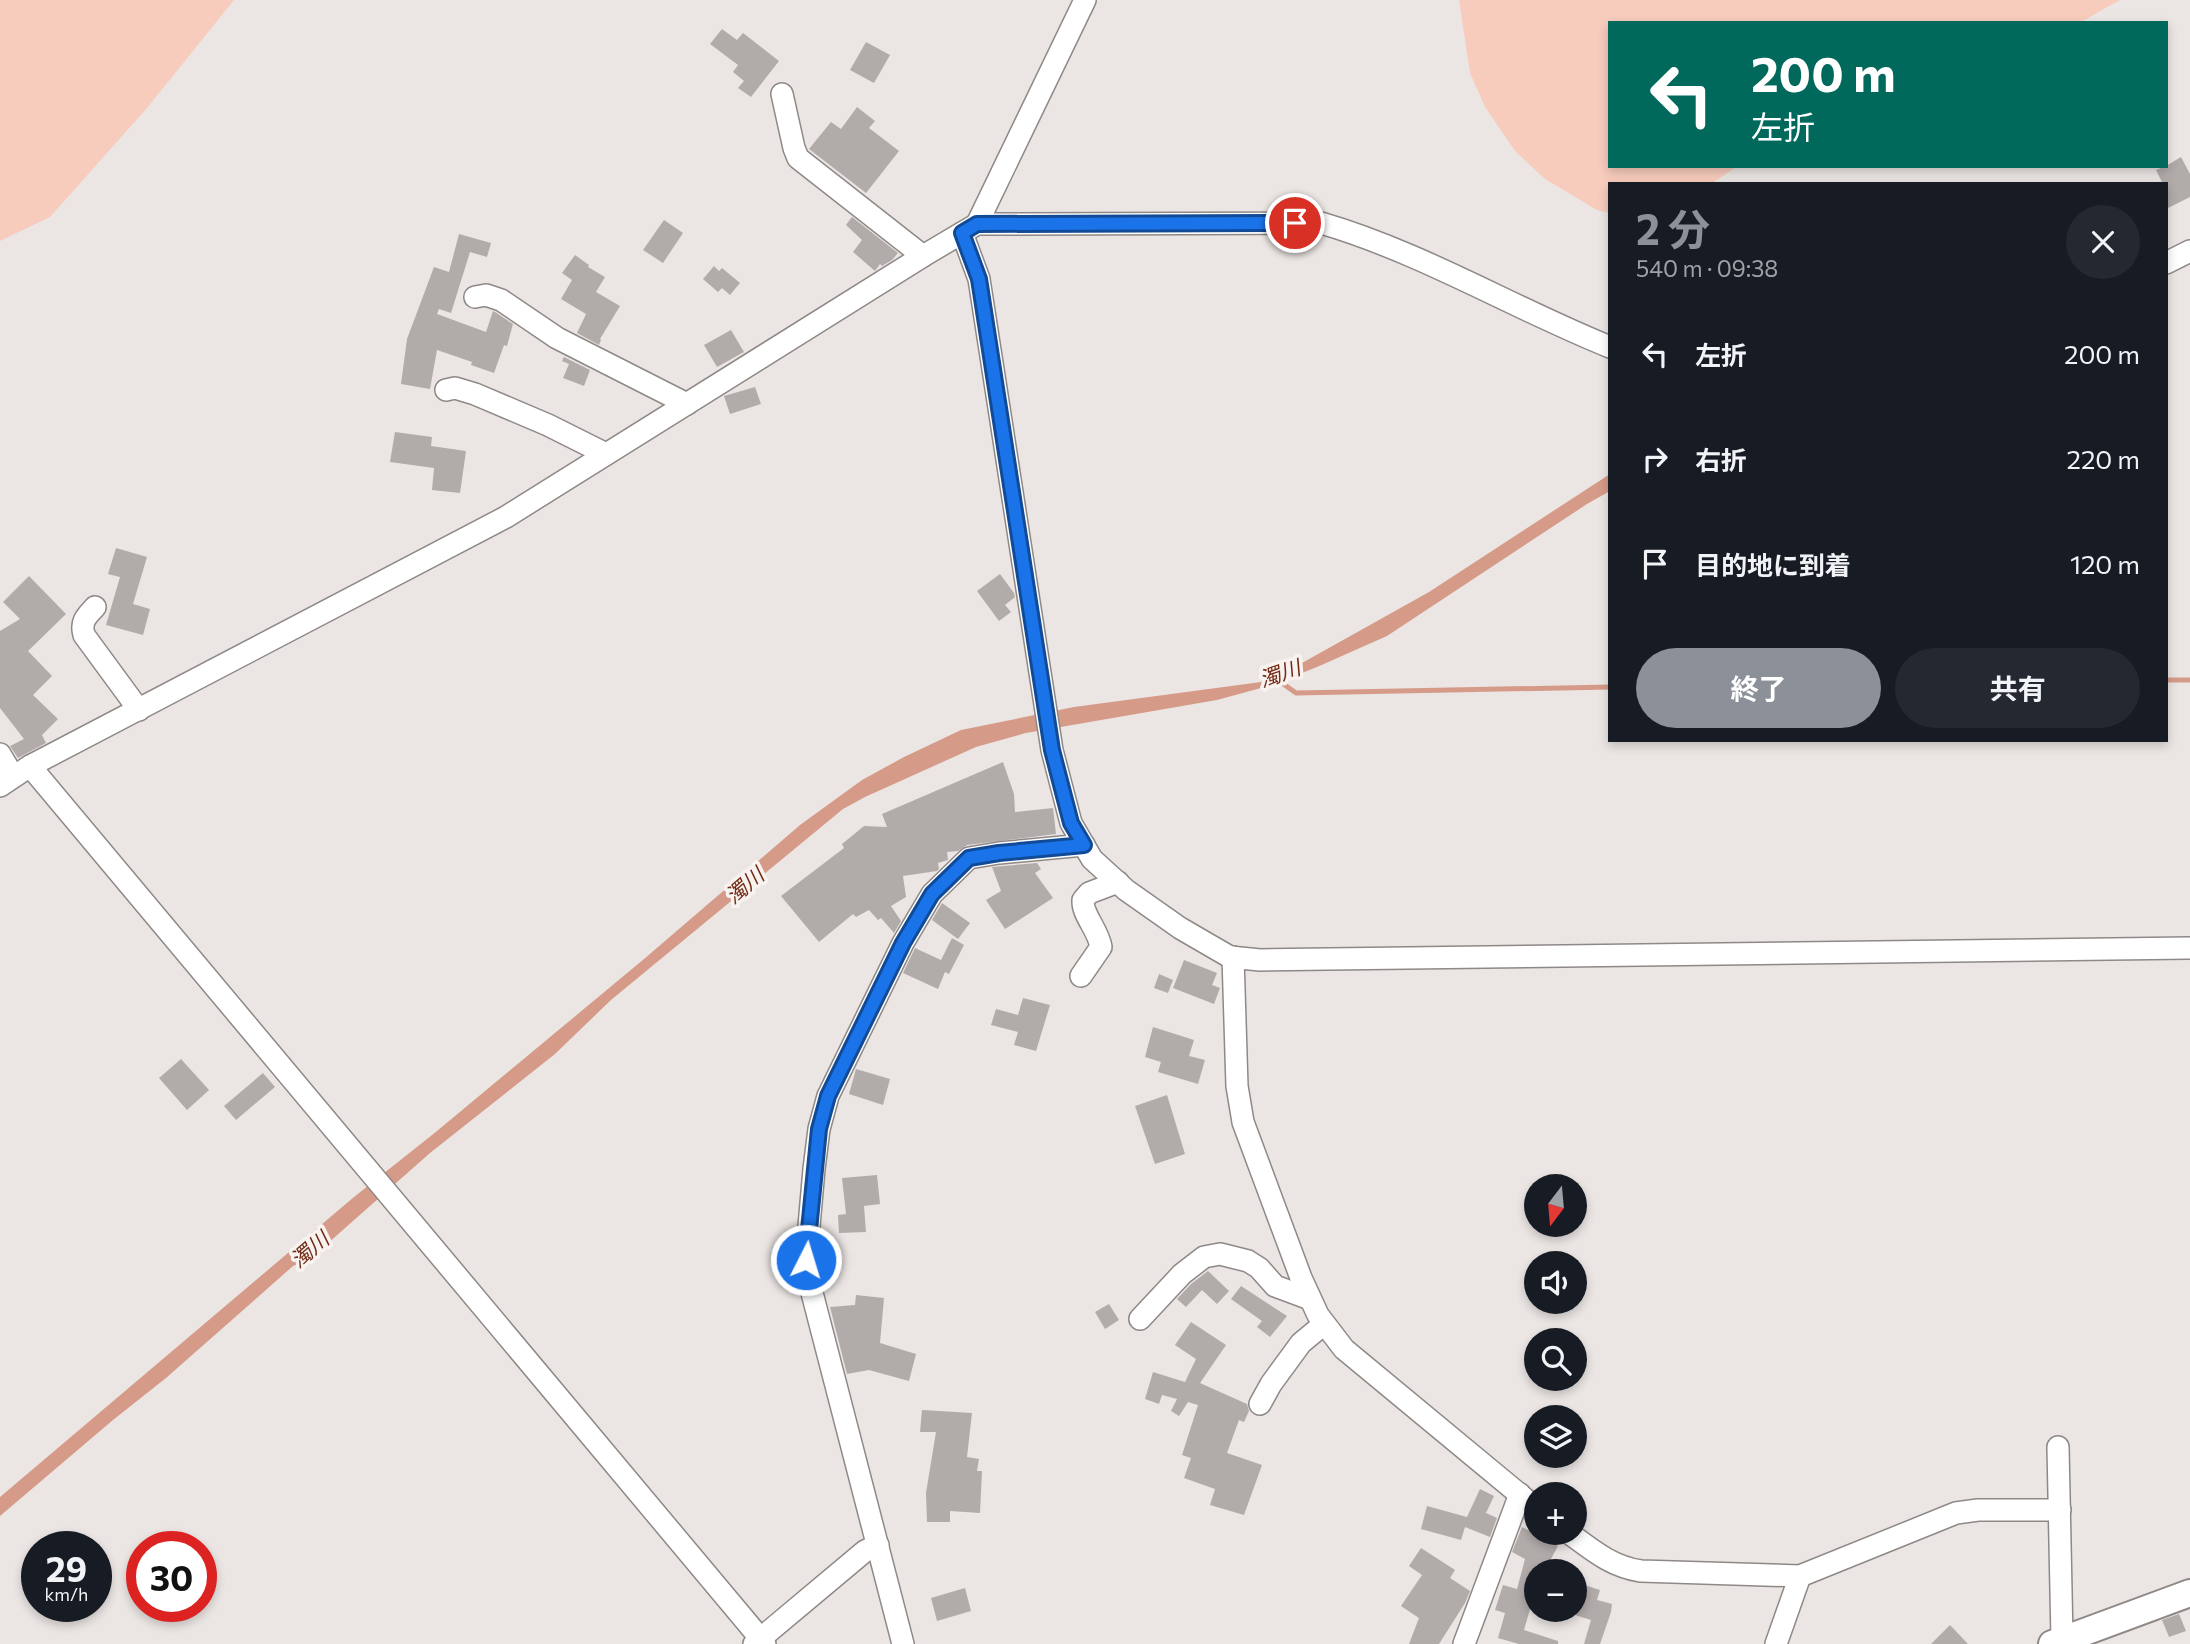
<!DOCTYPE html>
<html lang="ja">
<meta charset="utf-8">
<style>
body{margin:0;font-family:Commissioner,"Noto Sans JP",sans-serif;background:#242831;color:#f1f3f6;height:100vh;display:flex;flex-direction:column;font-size:26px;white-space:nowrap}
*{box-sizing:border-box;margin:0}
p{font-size:23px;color:#9ea1a6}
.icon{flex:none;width:38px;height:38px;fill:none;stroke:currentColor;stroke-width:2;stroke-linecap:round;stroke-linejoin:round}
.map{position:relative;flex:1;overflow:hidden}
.sheet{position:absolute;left:1608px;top:182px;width:560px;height:560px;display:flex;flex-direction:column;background:#171b24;border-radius:0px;box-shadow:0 4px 10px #0003}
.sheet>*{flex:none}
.guide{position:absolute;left:1608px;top:21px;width:560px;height:147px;border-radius:0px;box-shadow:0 4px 10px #0003;background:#00695c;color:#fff;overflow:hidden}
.needle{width:46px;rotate:196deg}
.controls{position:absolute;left:1524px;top:1174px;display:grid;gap:14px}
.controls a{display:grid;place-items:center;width:63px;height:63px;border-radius:50%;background:#171b24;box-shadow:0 4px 10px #0003;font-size:35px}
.speed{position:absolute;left:21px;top:1531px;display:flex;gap:14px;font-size:35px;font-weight:700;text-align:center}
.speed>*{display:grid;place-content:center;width:91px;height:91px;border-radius:50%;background:#171b24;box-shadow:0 4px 10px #0003;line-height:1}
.speed small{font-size:18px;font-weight:400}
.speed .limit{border:10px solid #d22;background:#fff;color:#111}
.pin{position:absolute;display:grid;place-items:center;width:60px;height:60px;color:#fff;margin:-30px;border:4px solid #fff;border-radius:50%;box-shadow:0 2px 7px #0007}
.me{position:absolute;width:77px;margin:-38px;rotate:5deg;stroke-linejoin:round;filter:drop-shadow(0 0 5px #0008)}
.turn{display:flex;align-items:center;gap:24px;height:147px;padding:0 28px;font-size:32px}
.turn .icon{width:91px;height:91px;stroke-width:2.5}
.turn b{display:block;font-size:49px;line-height:60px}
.round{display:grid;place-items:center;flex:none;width:74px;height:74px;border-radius:37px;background:#242831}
.head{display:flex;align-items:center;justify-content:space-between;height:119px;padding:0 28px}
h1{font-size:42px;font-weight:700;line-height:52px;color:#8c9099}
.button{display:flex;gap:14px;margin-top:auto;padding:14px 28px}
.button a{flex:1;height:80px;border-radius:42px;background:#8c9099;color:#fff;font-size:28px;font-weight:700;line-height:80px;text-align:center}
.button a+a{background:#242831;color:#f1f3f6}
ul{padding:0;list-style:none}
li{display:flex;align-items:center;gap:21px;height:105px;padding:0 28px}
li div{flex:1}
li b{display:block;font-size:26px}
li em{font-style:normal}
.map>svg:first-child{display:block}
.green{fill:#f8ccbd}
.water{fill:#d69b88}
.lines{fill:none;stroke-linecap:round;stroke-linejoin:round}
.stream{stroke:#d69b88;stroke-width:5}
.building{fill:#b1acaa}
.minor-casing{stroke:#8e8987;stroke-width:24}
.major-casing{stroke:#8e8987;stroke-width:30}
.minor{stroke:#fff;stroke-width:21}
.major{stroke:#fff;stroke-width:26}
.route-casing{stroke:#114b97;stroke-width:18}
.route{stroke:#1a73e8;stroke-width:12}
.labels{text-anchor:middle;stroke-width:7;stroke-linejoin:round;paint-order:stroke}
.water-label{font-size:21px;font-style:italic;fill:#722c13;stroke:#f8f3f1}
</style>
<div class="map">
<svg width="2190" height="1644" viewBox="0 0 2190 1644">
<rect width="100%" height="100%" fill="#ebe6e4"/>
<g class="green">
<path d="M0 0H234L147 108 50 217 0 241Z"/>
<path d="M1459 0H2120L2079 23H1610V166H1738L1711 184H1610V213L1597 210 1545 179 1515 151 1485 107 1470 73Z"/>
</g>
<path class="water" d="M1610 474V491L1587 504 1387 636 1317 667 1272 685 1217 700 1026 733 976 747 865 797 843 809 611 1000 555 1054 430 1153 310 1259 293 1266 166 1378 113 1420 0 1516V1497L354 1197 437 1131 644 959 800 825 862 780 904 757 961 730 1074 707 1261 682 1302 663 1429 592Z"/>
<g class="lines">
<g class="stream">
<path d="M1275 678 1296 693 1610 687"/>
<path d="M2166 680H2190"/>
</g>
</g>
<g class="building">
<path d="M722 29 737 40 743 33 779 61 751 97 738 88 744 81 733 72 738 65 710 44Z"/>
<path d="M866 42 890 55 874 83 850 70Z"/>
<path d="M857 107 875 121 869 128 899 151 866 193 809 149 831 122 841 129Z"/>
<path d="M2181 157 2190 174V197L2166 209V184H2163L2156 170 2166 166Z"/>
<path d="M852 217 898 253 892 260 882 266 880 264 875 271 853 252 862 240 846 225Z"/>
<path d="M664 220 683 233 663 263 643 250Z"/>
<path d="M459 234 491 243 487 257 470 252 451 313 439 309 437 314 486 332 493 311 495 312 513 324 507 346 504 345 494 373 471 365 472 362 437 350 430 389 401 384 407 339 434 267 449 272Z"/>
<path d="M575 255 589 265 588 267 605 277 596 292 620 306 600 339 601 340 599 345 577 333 586 314 561 299 572 280 562 273Z"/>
<path d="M714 266 719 271 722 268 740 283 730 295 722 288 718 292 703 279Z"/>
<path d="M731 330 744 352 717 367 704 345Z"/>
<path d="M564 357 590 370 584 386 563 378 569 364 562 361Z"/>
<path d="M755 387 761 404 730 414 724 396Z"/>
<path d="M395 432 432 437 431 446 466 451 460 493 432 490 434 468 390 462Z"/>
<path d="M116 548 147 557 133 604 150 609 143 635 106 625 120 577 108 574Z"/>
<path d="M1000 574 1014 593 1015 597 1005 605 1011 612 999 621 977 591Z"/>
<path d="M29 576 66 614 28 651 52 676 33 695 58 719 42 735 46 743 18 758 10 746 24 739 0 708V631L20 619 3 602Z"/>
<path d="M1003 762 1014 794 1015 812 1053 808 1056 834 967 845 958 851 947 852 948 860 938 863 939 869 937 871 903 876 906 897 891 906 901 921 894 933 881 918 878 920 869 910 856 917 853 914 819 942 781 896 844 848 842 844 864 826 887 827 882 814Z"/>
<path d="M1037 863 1041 869 1035 873 1053 898 1005 929 986 900 1001 891 992 867Z"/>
<path d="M942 903 970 923 958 939 932 920Z"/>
<path d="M952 938 964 945 949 974 945 972 938 989 903 973 915 948 941 960Z"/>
<path d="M1184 960 1217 973 1212 985 1220 988 1214 1004 1173 988Z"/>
<path d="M1159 974 1173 980 1168 993 1154 988Z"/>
<path d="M1023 998 1050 1005 1036 1051 1014 1045 1018 1032 991 1025 996 1009 1018 1015Z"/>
<path d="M1153 1027 1194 1040 1189 1056 1205 1060 1198 1084 1158 1072 1161 1062 1145 1057Z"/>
<path d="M181 1059 209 1090 187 1110 159 1078Z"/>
<path d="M856 1069 890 1079 883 1105 849 1094Z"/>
<path d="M263 1073 275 1087 236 1120 224 1106Z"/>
<path d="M1167 1095 1185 1154 1155 1164 1135 1106Z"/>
<path d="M877 1175 880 1204 864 1206 866 1232 839 1233 838 1215 846 1214 842 1178Z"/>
<path d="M1208 1271 1229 1291 1217 1304 1202 1290 1186 1307 1177 1299 1191 1284Z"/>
<path d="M1241 1286 1287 1316 1270 1337 1257 1327 1262 1321 1231 1299Z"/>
<path d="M856 1295 884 1298 880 1343 916 1354 909 1381 869 1370 847 1374 830 1307 855 1305Z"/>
<path d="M1109 1304 1119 1320 1105 1329 1095 1312Z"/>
<path d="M1191 1322 1226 1345 1200 1383 1247 1404 1249 1411 1244 1422 1239 1420 1227 1453 1262 1465 1244 1515 1210 1505 1215 1489 1184 1478 1191 1458 1182 1455 1198 1405 1188 1402 1179 1416 1171 1411 1177 1399 1162 1395 1159 1404 1145 1399 1153 1372 1185 1382 1196 1359 1175 1345Z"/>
<path d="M922 1410 972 1413 967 1457 979 1459 977 1471H982L980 1513 950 1511V1522H927L926 1493 936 1432H920Z"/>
<path d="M1480 1489 1494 1496 1486 1513 1497 1518 1490 1537 1465 1527 1461 1540 1421 1529 1427 1506 1467 1517Z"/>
<path d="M1522 1527 1558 1546 1545 1570 1536 1565V1588L1524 1630 1558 1641V1644H1519L1498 1638 1505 1613 1495 1610 1503 1585 1517 1589 1525 1559 1512 1552Z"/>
<path d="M1421 1548 1455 1570 1450 1578 1470 1591 1465 1603 1439 1644H1409L1419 1618 1401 1606 1422 1575 1409 1566Z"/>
<path d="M1575 1582 1600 1590 1597 1600 1612 1604 1611 1612 1600 1644H1584L1591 1620 1575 1615Z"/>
<path d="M965 1588 971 1611 937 1621 931 1598Z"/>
<path d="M2179 1614 2186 1631 2169 1637 2162 1620Z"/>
<path d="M1950 1625 1968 1644H1931Z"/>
</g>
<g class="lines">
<defs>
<g id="minor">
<path d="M782 94 794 148 798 158 923 256"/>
<path d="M977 224 1085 0"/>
<path d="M962 233 979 279 1052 750 1071 823 1092 859 1126 890 1180 928 1230 957 1260 960 2190 948"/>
<path d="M2166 263 2190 251"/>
<path d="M475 297 486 295 501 300 557 338 687 404"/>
<path d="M446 390 455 388 475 394 548 425 606 454"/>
<path d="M95 607C87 616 80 621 84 635L139 710"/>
<path d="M0 754 13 776"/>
<path d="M30 766 765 1644"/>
<path d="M0 786 30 766 506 517 923 256 977 224 1321 223C1421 252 1513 308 1610 347"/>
<path d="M1233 957 1237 1086 1243 1122 1301 1278 1318 1315 1344 1349 1536 1508"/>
<path d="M1081 976 1101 947C1098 929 1082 915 1083 900L1089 893 1118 882"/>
<path d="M1140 1319 1182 1274 1204 1257 1220 1254 1248 1261 1259 1268 1275 1286 1310 1299"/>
<path d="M1260 1404 1271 1384 1301 1343 1324 1324"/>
<path d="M2058 1447 2062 1639"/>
<path d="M1569 1533C1592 1550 1612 1567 1641 1571L1800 1576 1956 1513 1978 1510H2060"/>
<path d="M754 1644 865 1551 878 1545"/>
<path d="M903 1644 811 1289 806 1260 814 1169 819 1129 828 1096 903 943 932 894 969 858 999 853 1084 845"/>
<path d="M1464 1644 1520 1494"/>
<path d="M1776 1644 1800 1576"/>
</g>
<path id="major" d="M2052 1644 2190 1593"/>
</defs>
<use href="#minor" class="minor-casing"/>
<use href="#major" class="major-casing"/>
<use href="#minor" class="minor"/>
<use href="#major" class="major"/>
</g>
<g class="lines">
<defs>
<path id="route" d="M806 1260 819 1129 828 1096 903 943 932 894 969 858 999 853 1084 845 1071 823 1052 750 979 279 962 233 977 224 1295 223"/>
</defs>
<use href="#route" class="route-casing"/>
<use href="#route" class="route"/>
</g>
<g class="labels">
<g class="water-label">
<text transform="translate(1280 674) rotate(-19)" y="7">濁川</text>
<text transform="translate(745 886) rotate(-40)" y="7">濁川</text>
<text transform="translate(310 1250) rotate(-40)" y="7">濁川</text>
</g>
</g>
</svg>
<div class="controls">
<a><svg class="needle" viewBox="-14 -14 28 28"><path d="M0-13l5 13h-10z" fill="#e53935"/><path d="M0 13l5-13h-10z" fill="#9ea1a6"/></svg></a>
<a><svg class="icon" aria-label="sound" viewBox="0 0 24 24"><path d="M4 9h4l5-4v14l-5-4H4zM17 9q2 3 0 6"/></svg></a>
<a><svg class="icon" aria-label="search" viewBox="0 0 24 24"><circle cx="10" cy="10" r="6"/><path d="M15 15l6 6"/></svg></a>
<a><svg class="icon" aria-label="layers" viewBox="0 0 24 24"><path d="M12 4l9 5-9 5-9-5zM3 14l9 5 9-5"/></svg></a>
<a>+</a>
<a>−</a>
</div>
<div class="speed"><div>29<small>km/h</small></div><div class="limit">30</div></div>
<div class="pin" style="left:1295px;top:223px;background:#d93025"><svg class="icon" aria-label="arrive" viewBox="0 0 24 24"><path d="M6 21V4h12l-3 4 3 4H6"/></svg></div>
<svg class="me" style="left:806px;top:1260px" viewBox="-20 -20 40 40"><circle r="17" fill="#1a73e8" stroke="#fff" stroke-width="3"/><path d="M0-11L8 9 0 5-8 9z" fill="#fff"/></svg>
<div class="guide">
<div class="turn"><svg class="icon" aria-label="left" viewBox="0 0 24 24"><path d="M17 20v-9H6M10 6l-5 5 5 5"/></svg><div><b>200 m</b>左折</div></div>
</div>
<section class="sheet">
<div class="head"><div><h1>2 分</h1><p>540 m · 09:38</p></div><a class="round"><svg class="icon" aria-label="close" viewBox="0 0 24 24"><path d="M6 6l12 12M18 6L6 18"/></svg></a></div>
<ul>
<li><svg class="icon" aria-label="left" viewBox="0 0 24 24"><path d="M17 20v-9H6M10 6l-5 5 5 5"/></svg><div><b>左折</b></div><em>200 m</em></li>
<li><svg class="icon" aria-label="right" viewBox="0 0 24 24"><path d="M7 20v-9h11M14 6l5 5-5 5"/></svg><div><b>右折</b></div><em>220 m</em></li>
<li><svg class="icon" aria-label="arrive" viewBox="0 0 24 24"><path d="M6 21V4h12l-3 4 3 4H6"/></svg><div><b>目的地に到着</b></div><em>120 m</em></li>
</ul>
<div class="button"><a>終了</a><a>共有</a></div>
</section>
</div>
